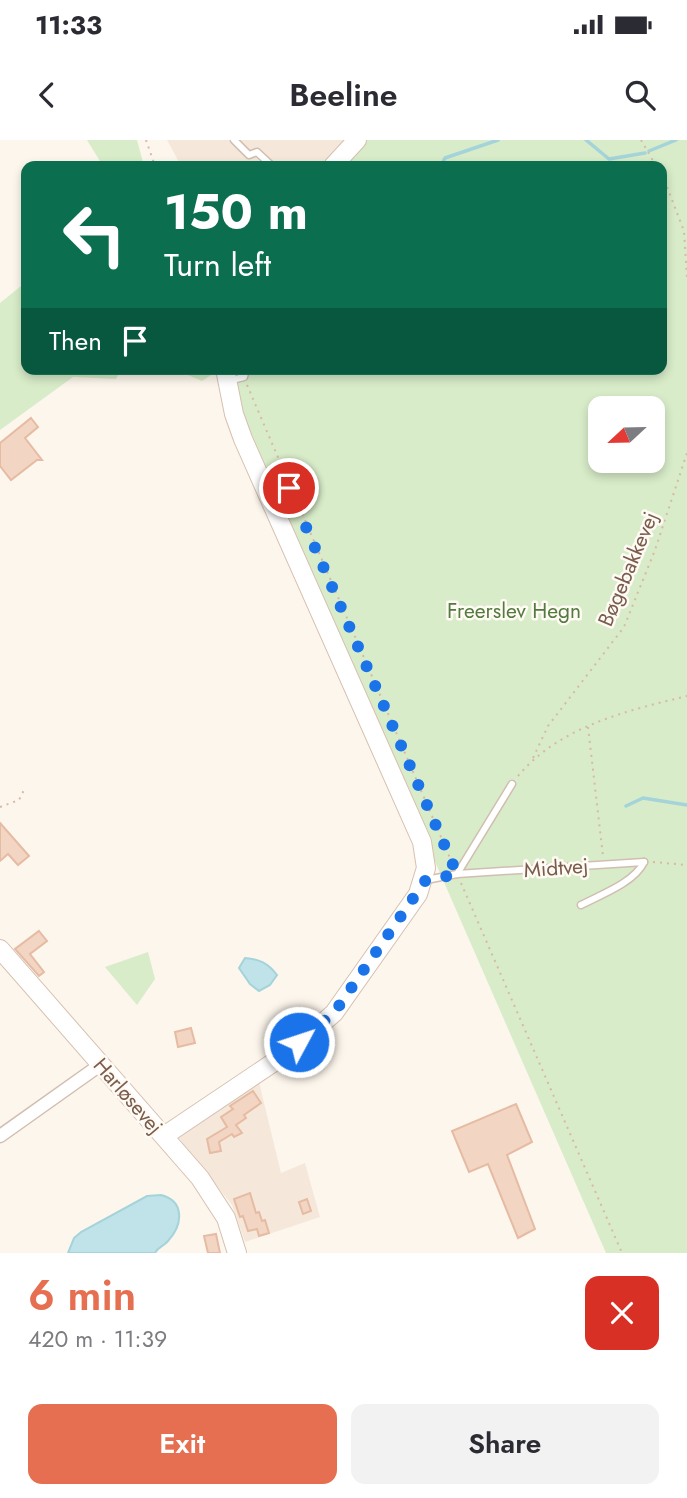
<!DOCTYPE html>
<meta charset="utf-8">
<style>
body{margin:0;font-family:Jost,sans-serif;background:#f2f2f3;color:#2b2b33;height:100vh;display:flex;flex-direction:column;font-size:26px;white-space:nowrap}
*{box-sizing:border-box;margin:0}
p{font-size:23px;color:#7c7c81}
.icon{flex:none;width:38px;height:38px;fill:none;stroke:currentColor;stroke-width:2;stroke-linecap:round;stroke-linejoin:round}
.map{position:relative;height:1113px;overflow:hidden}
.drawer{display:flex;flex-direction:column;background:#fff;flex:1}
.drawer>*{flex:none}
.guide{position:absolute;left:21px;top:21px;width:646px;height:214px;border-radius:14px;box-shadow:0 4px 10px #0003;background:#0b6e4f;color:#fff;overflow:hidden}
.needle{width:46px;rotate:248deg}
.controls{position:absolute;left:588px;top:256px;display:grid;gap:14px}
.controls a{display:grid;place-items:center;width:77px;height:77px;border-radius:14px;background:#fff;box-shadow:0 4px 10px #0003;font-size:35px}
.pin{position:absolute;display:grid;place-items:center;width:60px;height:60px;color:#fff;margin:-30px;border:4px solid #fff;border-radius:50%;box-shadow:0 2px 7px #0007}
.me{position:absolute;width:77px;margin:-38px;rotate:50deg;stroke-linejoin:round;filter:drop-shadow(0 0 5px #0008)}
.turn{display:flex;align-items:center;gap:24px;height:147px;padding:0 28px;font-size:32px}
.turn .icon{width:91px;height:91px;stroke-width:2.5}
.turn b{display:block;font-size:49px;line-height:60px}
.then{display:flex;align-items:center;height:66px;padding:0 28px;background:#0003;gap:14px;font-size:26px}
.round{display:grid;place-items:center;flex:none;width:74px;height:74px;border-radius:14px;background:#f2f2f3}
.summary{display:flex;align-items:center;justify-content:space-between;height:119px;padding:0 28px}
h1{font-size:42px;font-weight:600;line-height:52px;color:#e76f51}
.action{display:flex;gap:14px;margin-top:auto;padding:14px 28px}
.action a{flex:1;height:80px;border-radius:14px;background:#e76f51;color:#fff;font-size:28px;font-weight:600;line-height:80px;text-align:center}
.action a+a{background:#f2f2f3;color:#2b2b33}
.status{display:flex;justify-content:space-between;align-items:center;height:49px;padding:0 35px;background:#fff;direction:ltr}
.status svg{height:19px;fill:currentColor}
header{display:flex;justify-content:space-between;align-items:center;height:91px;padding:0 28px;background:#fff;font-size:32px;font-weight:600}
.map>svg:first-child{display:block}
.residential{fill:#f5e8da}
.green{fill:#d8ecc9;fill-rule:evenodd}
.water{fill:#bfe3e8;stroke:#a5d3da;stroke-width:2}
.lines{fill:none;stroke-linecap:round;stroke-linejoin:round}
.stream{stroke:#a5d3da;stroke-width:3.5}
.building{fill:#f3d5c3;stroke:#e6bba3;stroke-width:2}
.lane-casing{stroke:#d1beb0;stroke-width:9}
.street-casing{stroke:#d1beb0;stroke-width:15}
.secondary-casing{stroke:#d6c0b0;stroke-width:20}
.path{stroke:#d9b8a5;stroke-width:2;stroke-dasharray:2 5;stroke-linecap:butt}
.lane{stroke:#fff;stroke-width:6}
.street{stroke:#fff;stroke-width:12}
.secondary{stroke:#fff;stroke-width:18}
.route{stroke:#1a73e8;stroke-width:12;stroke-dasharray:0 21.6}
.labels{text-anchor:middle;stroke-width:5;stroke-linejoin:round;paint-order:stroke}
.street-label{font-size:21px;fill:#7a5c4d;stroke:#fffaf3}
.park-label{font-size:21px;fill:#537a41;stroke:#fffaf3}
</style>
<div class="status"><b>11:33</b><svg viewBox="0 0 49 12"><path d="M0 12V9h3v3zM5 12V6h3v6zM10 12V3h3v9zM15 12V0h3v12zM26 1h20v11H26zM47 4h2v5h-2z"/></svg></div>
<header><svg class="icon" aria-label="back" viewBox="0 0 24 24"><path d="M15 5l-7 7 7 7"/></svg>Beeline<svg class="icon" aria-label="search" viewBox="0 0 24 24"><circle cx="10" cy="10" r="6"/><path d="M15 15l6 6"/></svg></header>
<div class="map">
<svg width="687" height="1113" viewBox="0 0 687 1113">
<rect width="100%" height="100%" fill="#fdf6ec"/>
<g class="residential">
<path d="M167 0H351L327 26H181Z"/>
<path d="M258 938 281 1033 305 1023 320 1077 245 1102 232 1065 178 997Z"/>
</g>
<g class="green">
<path d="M87 0H137L144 26H103Z"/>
<path d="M363 0H687V1113H606L243 282 231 229H662V26H339ZM600 268H653V320H600Z"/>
<path d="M26 142V229H121L116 239 73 237 0 290V163Z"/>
<path d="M174 229H220L202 241Z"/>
<path d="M148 812 155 839 137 865 105 827Z"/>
</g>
<g class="water">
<path d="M245 818C259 819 268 823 277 835L270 845 259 851 250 844 239 828Z"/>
<path d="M161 1055C185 1061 183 1085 168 1101 163 1107 159 1106 155 1113H68L74 1098 81 1092 147 1056Z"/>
</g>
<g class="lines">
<g class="stream">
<path d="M586 0 609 19 645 13"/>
<path d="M649 11 676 0"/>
<path d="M441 26 445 18 498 0"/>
<path d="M626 666 643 658 687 665"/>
</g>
</g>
<g class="building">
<path d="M31 278 38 287 25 298 42 320H37L11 340 0 326V303Z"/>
<path d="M0 683 29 716 18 725 8 714 0 721Z"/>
<path d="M39 791 47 801 30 814 44 832 39 836 15 809Z"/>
<path d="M191 888 195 903 178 907 175 892Z"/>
<path d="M253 951 261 963 244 975 246 978 236 985 242 993 234 997 232 994 219 1002 221 1011 210 1013 207 999 227 987 221 977 233 969 230 966Z"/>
<path d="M516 964 532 1002 507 1015 535 1089 518 1098 488 1024 469 1032 452 991Z"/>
<path d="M250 1053 256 1073 259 1072 262 1081 265 1080 269 1093 259 1096 257 1089 248 1091 243 1076 240 1077 234 1059Z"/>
<path d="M307 1059 311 1071 303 1074 299 1062Z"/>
<path d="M216 1094 220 1113H208L204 1096Z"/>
</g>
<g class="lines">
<defs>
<g id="lane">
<path d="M234 0 249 15 257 12 272 26"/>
<path d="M228 241 244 237 246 229"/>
<path d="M457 734 512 644"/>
<path d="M426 740 457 734 644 722"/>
<path d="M581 765C600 755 634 743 644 722"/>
</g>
<path id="street" d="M0 996 100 925"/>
<g id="secondary">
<path d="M333 26 357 0"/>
<path d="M0 809 200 1038 226 1078 237 1113"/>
<path d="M164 996 289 912 334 873 418 754 426 728 422 702 243 299 234 274 225 229"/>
</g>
</defs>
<use href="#lane" class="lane-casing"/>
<use href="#street" class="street-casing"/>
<use href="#secondary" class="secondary-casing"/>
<g class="path">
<path d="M146 0 155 26"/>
<path d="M641 0 656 26"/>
<path d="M662 34 684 91 687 138"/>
<path d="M247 245 453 725"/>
<path d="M588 587 603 716"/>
<path d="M533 618 548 586 624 487 655 410 687 313"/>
<path d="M518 636C560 586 626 571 687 556"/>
<path d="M0 667 19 660 25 648"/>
<path d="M653 722 687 725"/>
<path d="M461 743 622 1113"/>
</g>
<use href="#lane" class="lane"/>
<use href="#street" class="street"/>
<use href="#secondary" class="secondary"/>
</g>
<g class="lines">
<path class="route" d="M289 348 457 734 425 741 334 873 299 902"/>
</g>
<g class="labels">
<g class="street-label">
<text transform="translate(628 429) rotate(-67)" y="7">Bøgebakkevej</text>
<text transform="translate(556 728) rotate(-4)" y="7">Midtvej</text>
<text transform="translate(128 956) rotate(49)" y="7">Harløsevej</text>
</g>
<g class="park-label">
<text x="514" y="478">Freerslev Hegn</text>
</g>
</g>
</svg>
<div class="controls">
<a><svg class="needle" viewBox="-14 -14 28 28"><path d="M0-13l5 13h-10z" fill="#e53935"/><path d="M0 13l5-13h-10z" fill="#7c7c81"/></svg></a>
</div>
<div class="pin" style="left:289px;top:348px;background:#d93025"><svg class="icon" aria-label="arrive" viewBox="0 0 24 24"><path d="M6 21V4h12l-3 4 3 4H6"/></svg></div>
<svg class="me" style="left:299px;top:902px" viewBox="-20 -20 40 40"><circle r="17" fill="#1a73e8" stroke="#fff" stroke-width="3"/><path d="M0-11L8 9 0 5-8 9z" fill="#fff"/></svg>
<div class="guide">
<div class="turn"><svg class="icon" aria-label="left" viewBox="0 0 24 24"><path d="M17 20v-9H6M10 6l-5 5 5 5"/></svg><div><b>150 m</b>Turn left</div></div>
<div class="then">Then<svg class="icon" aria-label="arrive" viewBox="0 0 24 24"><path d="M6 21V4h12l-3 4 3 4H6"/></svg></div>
</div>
</div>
<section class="drawer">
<div class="summary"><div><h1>6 min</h1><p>420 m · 11:39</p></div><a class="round" style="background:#d93025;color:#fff"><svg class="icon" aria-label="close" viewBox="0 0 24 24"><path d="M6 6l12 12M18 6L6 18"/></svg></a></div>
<div class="action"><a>Exit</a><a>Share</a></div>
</section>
